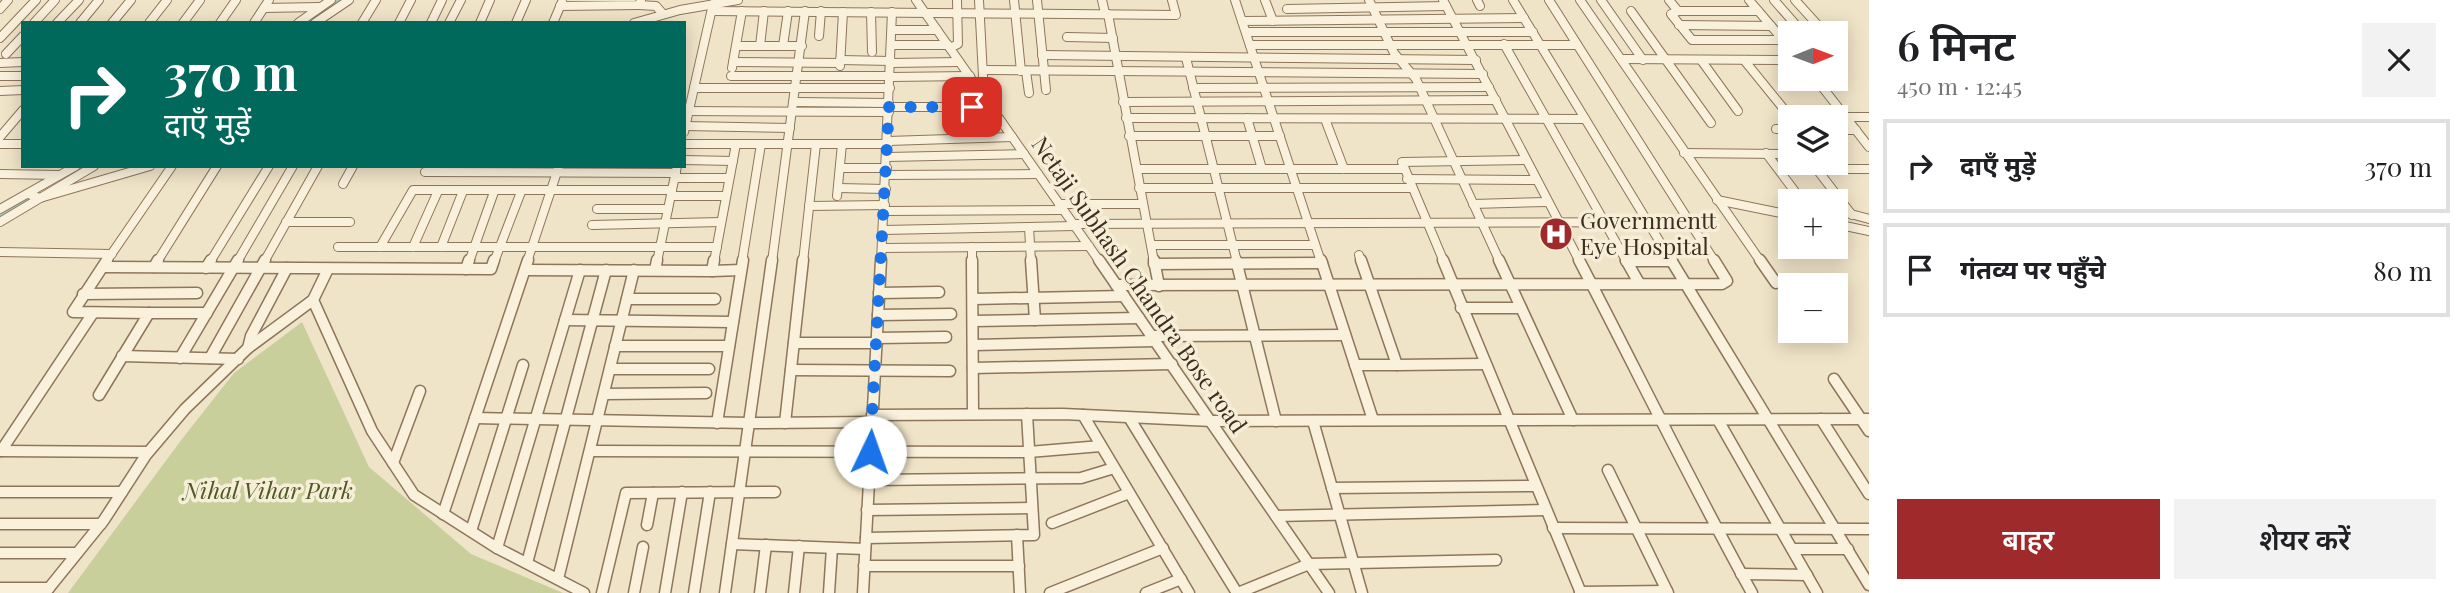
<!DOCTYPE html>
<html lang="hi">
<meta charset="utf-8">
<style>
body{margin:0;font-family:"Playfair Display","Noto Sans Devanagari",serif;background:#f2f2f2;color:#202124;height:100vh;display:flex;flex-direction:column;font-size:26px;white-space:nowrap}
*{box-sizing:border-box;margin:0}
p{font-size:23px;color:#757577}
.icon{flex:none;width:38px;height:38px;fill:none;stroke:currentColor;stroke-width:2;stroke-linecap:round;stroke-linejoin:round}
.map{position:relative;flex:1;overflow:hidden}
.side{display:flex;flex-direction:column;background:#fff;width:595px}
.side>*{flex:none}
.guide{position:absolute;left:21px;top:21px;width:665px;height:147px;border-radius:0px;box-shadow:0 4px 18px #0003;background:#00695c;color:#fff;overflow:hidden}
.needle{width:46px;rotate:89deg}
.buttons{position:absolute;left:1778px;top:21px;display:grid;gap:14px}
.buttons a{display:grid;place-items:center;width:70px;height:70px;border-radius:0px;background:#fff;box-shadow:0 4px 18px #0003;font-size:35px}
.pin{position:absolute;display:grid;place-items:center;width:60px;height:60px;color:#fff;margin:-30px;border-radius:14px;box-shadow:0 4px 10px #0006}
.me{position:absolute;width:77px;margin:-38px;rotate:3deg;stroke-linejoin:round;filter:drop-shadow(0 0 5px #0008)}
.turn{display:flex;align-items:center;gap:24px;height:147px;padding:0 28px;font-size:32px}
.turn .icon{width:91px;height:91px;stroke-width:2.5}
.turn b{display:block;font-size:49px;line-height:60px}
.round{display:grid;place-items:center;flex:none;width:74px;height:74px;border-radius:0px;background:#f2f2f2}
.headline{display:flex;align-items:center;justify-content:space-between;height:119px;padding:0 28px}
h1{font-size:42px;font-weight:600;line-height:52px}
.cta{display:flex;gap:14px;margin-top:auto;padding:14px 28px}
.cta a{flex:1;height:80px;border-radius:0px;background:#9e2a2b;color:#fff;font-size:28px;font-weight:600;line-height:80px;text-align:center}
.cta a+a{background:#f2f2f2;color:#202124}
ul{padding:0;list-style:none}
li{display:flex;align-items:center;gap:21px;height:94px;margin:0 14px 10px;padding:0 14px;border:4px solid #e0e0e0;border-radius:0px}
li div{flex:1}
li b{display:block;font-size:26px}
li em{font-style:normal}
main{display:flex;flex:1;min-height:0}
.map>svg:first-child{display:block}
.green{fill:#c9cf9b}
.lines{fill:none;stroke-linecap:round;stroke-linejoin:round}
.canal{stroke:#a9c4bc;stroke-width:8}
.minor-far1-casing{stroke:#8d765c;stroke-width:10}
.minor-casing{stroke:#8d765c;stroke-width:13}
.minor-far1{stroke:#faf1dc;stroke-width:8}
.minor{stroke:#faf1dc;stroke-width:10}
.route{stroke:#1a73e8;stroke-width:12;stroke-dasharray:0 21.6}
.labels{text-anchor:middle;stroke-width:7;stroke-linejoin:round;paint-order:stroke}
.poi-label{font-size:23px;fill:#3d2e20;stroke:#f7eed8;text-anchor:start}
.street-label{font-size:23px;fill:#3d2e20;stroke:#f7eed8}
.park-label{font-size:23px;font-style:italic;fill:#4d5a26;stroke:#f7eed8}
</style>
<main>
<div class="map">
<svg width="1869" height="593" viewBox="0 0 1869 593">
<rect width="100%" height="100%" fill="#f0e4c8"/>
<path class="green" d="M302 322 369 467 471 554 563 593H68L182 439 234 373Z"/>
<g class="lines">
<g class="canal">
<path d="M306 23 340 0"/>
<path d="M0 214 26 199"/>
</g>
<defs>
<g id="minor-far1">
<path d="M916 0 1100 262"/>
<path d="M979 0 984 95"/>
<path d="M1014 0 1021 71"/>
<path d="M1037 0 1046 90"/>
<path d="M1102 0 1105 13"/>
<path d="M1235 0 1321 262"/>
<path d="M1265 0 1273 21"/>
<path d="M1369 0 1394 53 1416 79 1500 262"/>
<path d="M1443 0 1580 262"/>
<path d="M1477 0 1480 6"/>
<path d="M1513 0 1672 262"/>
<path d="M1549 0 1715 262"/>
<path d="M1580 0 1761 262"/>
<path d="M1601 0 1643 60"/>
<path d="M1669 0 1678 11"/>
<path d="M1749 0 1790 48"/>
<path d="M1774 0 1803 33"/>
<path d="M1795 0 1825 33"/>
<path d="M639 5 656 6 663 14"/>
<path d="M560 6 639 5 641 0"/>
<path d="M264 8 320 7"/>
<path d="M0 9 8 0"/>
<path d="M1287 9 1446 6"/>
<path d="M712 11 1176 15 1172 0"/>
<path d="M1631 11 1711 123"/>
<path d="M1758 11H1678L1671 14 1692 40H1790"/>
<path d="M871 12 872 52"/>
<path d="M1108 14 1154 262"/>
<path d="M1242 21 1524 18"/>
<path d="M34 23 55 0"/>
<path d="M57 23 79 0"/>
<path d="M80 23 99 0"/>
<path d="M112 23 131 0"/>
<path d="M149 23 167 0"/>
<path d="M183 23 200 0"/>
<path d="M220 23 236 0"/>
<path d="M254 23 269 0"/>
<path d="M298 23 331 0"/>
<path d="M315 23 349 0"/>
<path d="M362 23 376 0"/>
<path d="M399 23 411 0"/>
<path d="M431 23 442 0"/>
<path d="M449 23 461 0"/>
<path d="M480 23 490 0"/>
<path d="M516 23 526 0"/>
<path d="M553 23 562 2"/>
<path d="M634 23 680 10 738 0"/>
<path d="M1679 25 1771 26"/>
<path d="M892 30H937"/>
<path d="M1246 32H1533"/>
<path d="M819 36 821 11"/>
<path d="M1067 37 1113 38"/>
<path d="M0 38 36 0"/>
<path d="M1504 44 1627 262"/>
<path d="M891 45H948"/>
<path d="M1250 45H1577"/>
<path d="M736 46H802"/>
<path d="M760 46 764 11"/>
<path d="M783 46 788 11"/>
<path d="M950 48 958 44 957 0"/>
<path d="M6 54 23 36"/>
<path d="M1042 55 1476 60"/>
<path d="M1186 58 1237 262"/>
<path d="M1621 59 1790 60"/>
<path d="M840 60 891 61"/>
<path d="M1701 60 1738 111"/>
<path d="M1744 60 1783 108"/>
<path d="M733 62 840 63"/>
<path d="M0 63 23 62"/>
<path d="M891 63 959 62"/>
<path d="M840 66 843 12"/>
<path d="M732 68 742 11"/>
<path d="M983 70 1483 74"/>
<path d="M1026 71 1029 93"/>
<path d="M0 76H23"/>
<path d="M731 76H890"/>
<path d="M890 77 970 76"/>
<path d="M1816 79 1869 147"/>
<path d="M694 88H890"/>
<path d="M1193 88 1489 87"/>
<path d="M0 91 23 90"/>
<path d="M794 102 889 103"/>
<path d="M1123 102 1496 100"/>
<path d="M889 107H991"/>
<path d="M684 111 889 112"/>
<path d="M1846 117H1869"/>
<path d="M1126 118 1585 119"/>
<path d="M1247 118 1262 169"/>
<path d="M1325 119 1344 169"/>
<path d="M685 126 790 128"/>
<path d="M1776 129H1790"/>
<path d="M1836 130H1856"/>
<path d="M684 132 713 4"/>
<path d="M1129 136H1280"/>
<path d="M0 137 23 110"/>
<path d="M888 141 1012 137"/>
<path d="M0 144H23"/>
<path d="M684 144H888"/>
<path d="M1684 153 1790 154"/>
<path d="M1766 153 1802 201"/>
<path d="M887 157 1024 154"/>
<path d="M684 160 733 161"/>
<path d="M1812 163 1852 215"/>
<path d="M840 168H887"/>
<path d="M1137 169H1403"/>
<path d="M1831 169H1869"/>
<path d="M425 172 676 173"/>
<path d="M0 174 59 175"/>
<path d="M886 175 1038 174"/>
<path d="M675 178H729"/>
<path d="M1407 179 1536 180"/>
<path d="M343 184 353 166"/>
<path d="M838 188 886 189"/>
<path d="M1139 188H1411"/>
<path d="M28 194 40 198 150 166"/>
<path d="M671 196H726"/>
<path d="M837 196 842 144"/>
<path d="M1717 200 1790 215"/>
<path d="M1059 204H1142"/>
<path d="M1473 204 1547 202"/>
<path d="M809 206 885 205"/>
<path d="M0 209 76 166"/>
<path d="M597 209H668"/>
<path d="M1836 210 1869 219"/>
<path d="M884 211 1063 210"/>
<path d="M0 222 94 166"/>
<path d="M286 222H350"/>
<path d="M1074 224 1692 222"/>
<path d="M1836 224 1869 231"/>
<path d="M592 225 721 222"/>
<path d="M1029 227 1031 262"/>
<path d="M883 230 1075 226"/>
<path d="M1151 245H1315"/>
<path d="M338 247H717"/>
<path d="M380 247 413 190H672"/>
<path d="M413 247 438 191"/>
<path d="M441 247 463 191"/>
<path d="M972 247V262"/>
<path d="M882 248 1089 246"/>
<path d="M0 252 112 254"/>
<path d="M1359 255 1361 262"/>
<path d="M1626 261H1672"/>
<path d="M106 262 172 166"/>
<path d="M157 262 217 166"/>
<path d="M210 262 269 166"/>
<path d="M237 262 293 166"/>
<path d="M264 262 318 166"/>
<path d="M469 262 494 192"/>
<path d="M494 262 521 192"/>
<path d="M527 262 559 166"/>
<path d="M657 262 677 166"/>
<path d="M714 262 736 144"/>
<path d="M742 262 761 144"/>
<path d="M772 262 805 11"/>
<path d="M803 262 816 144"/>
<path d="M881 262 892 12"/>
<path d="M1444 262 1402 162 1526 160"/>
</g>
<g id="minor">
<path d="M972 260 973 414"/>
<path d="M1031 260 1035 320"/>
<path d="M1099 260 1329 593"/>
<path d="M1154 260 1159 286"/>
<path d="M1236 260 1276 421"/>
<path d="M1321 260 1373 420"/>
<path d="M1361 260 1397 365 1484 364"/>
<path d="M1443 260 1581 593"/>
<path d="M1499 260 1573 420"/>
<path d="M1579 260C1637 371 1691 483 1752 593"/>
<path d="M1626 260 1639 283"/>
<path d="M1671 260 1869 585"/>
<path d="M1760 260 1776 283"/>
<path d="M1626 261H1672"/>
<path d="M1154 264 1322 263"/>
<path d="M104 267 491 269 494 260"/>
<path d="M154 267 158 260"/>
<path d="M206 268 211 260"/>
<path d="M328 269 313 300 372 431 414 495 497 548 584 593"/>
<path d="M466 269 469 260"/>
<path d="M525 270 712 271 714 260"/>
<path d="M655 270 657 260"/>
<path d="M712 271 741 270"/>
<path d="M1116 285 1722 284 1727 281 1714 260"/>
<path d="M879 293 939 292"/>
<path d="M83 294 197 293"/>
<path d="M627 299H715"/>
<path d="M974 299 1124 296"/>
<path d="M1461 308H1521"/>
<path d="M149 313H207"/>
<path d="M878 315 951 314"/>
<path d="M565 320 733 322"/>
<path d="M974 321 1139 318"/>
<path d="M1152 336 1345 335"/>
<path d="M877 338 946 337"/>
<path d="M794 343H877"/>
<path d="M974 345 1155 341"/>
<path d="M615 346H729"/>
<path d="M248 348 251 336 287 268"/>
<path d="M122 356 238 359"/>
<path d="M180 358 238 260"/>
<path d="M210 358 265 260"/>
<path d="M1355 365H1397"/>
<path d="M973 368 1172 364"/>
<path d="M610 369H709"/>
<path d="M791 370 950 371"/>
<path d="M1834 379 1869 431"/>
<path d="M604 394 706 393"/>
<path d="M99 395 149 313 73 312 107 260"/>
<path d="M872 415 1063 414 1212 421 1869 419"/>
<path d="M1083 415 1189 593"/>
<path d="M475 418 749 423 872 422"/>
<path d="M1130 419 1237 593"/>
<path d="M1821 419 1869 494"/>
<path d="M1718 420 1817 593"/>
<path d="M1313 421 1362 593"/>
<path d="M717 423 743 260"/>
<path d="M785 423 803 260"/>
<path d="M0 451 148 452"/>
<path d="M1 451 93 313"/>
<path d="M590 451 1029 452 1101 446"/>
<path d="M393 463 420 391"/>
<path d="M1608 470 1668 593"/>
<path d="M869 480 1081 478 1114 468"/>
<path d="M1332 488 1535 486"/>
<path d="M0 492H122"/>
<path d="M867 510 1032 508"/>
<path d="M443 514 528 260"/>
<path d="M1276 516 1545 510"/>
<path d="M1052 523 1129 493"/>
<path d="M0 524H101"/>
<path d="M647 525 653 493"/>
<path d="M1553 528 1869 529"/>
<path d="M471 531 523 365"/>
<path d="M1017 535 1020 593"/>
<path d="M866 538 1034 535 1027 414"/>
<path d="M732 544 865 549"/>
<path d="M497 548 580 270"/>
<path d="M1792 549H1848"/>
<path d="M0 553H77"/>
<path d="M527 563 606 270"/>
<path d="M864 566H1019"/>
<path d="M1741 574 1807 575"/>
<path d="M558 579 634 270"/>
<path d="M0 588H49"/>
<path d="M1580 592 1667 591"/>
<path d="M45 593 104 520 146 455 185 409 248 348 313 300"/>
<path d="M602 593 626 493 775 492"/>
<path d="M634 593 643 547"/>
<path d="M665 593 682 492"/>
<path d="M694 593 710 492"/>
<path d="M725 593 772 260"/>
<path d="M760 593 766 545"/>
<path d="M794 593 799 546"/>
<path d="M829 593 832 548"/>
<path d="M863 593 881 260"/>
<path d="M1050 593 1163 548"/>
<path d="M1146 593 1181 579"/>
<path d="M1238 593 1309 564 1496 560"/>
</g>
</defs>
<use href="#minor-far1" class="minor-far1-casing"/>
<use href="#minor" class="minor-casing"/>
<use href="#minor-far1" class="minor-far1"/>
<use href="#minor" class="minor"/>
</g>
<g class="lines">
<path class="route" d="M870 452 889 107H972"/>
</g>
<defs>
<symbol id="hospital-disc" viewBox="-11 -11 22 22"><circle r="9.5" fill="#9e2a2b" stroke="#f7eed8"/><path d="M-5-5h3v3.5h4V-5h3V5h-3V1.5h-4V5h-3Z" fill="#fff"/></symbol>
</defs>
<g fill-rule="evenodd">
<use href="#hospital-disc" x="1537" y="215" width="38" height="38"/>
</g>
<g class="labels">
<g class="poi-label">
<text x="1580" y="229">Governmentt<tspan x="1580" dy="26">Eye Hospital</tspan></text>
</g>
<g class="street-label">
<text transform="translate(1139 285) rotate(55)" y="8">Netaji Subhash Chandra Bose road</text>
</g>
<g class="park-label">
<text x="268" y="499">Nihal Vihar Park</text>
</g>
</g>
</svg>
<div class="buttons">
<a><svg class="needle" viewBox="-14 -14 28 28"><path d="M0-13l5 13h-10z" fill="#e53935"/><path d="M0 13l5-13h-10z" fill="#757577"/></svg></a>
<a><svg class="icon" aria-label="layers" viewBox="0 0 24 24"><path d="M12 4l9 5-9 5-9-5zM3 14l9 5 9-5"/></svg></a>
<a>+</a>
<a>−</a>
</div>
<div class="pin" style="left:972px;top:107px;background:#d93025"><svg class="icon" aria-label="arrive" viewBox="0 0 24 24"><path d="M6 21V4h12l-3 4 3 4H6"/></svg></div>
<svg class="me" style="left:870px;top:452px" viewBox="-20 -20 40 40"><circle r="19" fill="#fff"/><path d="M0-13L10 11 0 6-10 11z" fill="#1a73e8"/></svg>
<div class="guide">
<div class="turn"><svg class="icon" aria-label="right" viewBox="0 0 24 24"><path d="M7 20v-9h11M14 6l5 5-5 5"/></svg><div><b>370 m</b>दाएँ मुड़ें</div></div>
</div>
</div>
<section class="side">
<div class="headline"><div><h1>6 मिनट</h1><p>450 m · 12:45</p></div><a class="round"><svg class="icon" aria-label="close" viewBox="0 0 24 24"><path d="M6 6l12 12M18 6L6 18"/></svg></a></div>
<ul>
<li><svg class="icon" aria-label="right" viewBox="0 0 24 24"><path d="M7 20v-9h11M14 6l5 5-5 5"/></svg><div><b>दाएँ मुड़ें</b></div><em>370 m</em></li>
<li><svg class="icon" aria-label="arrive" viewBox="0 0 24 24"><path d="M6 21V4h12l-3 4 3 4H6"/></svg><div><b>गंतव्य पर पहुँचे</b></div><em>80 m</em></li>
</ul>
<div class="cta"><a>बाहर</a><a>शेयर करें</a></div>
</section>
</main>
